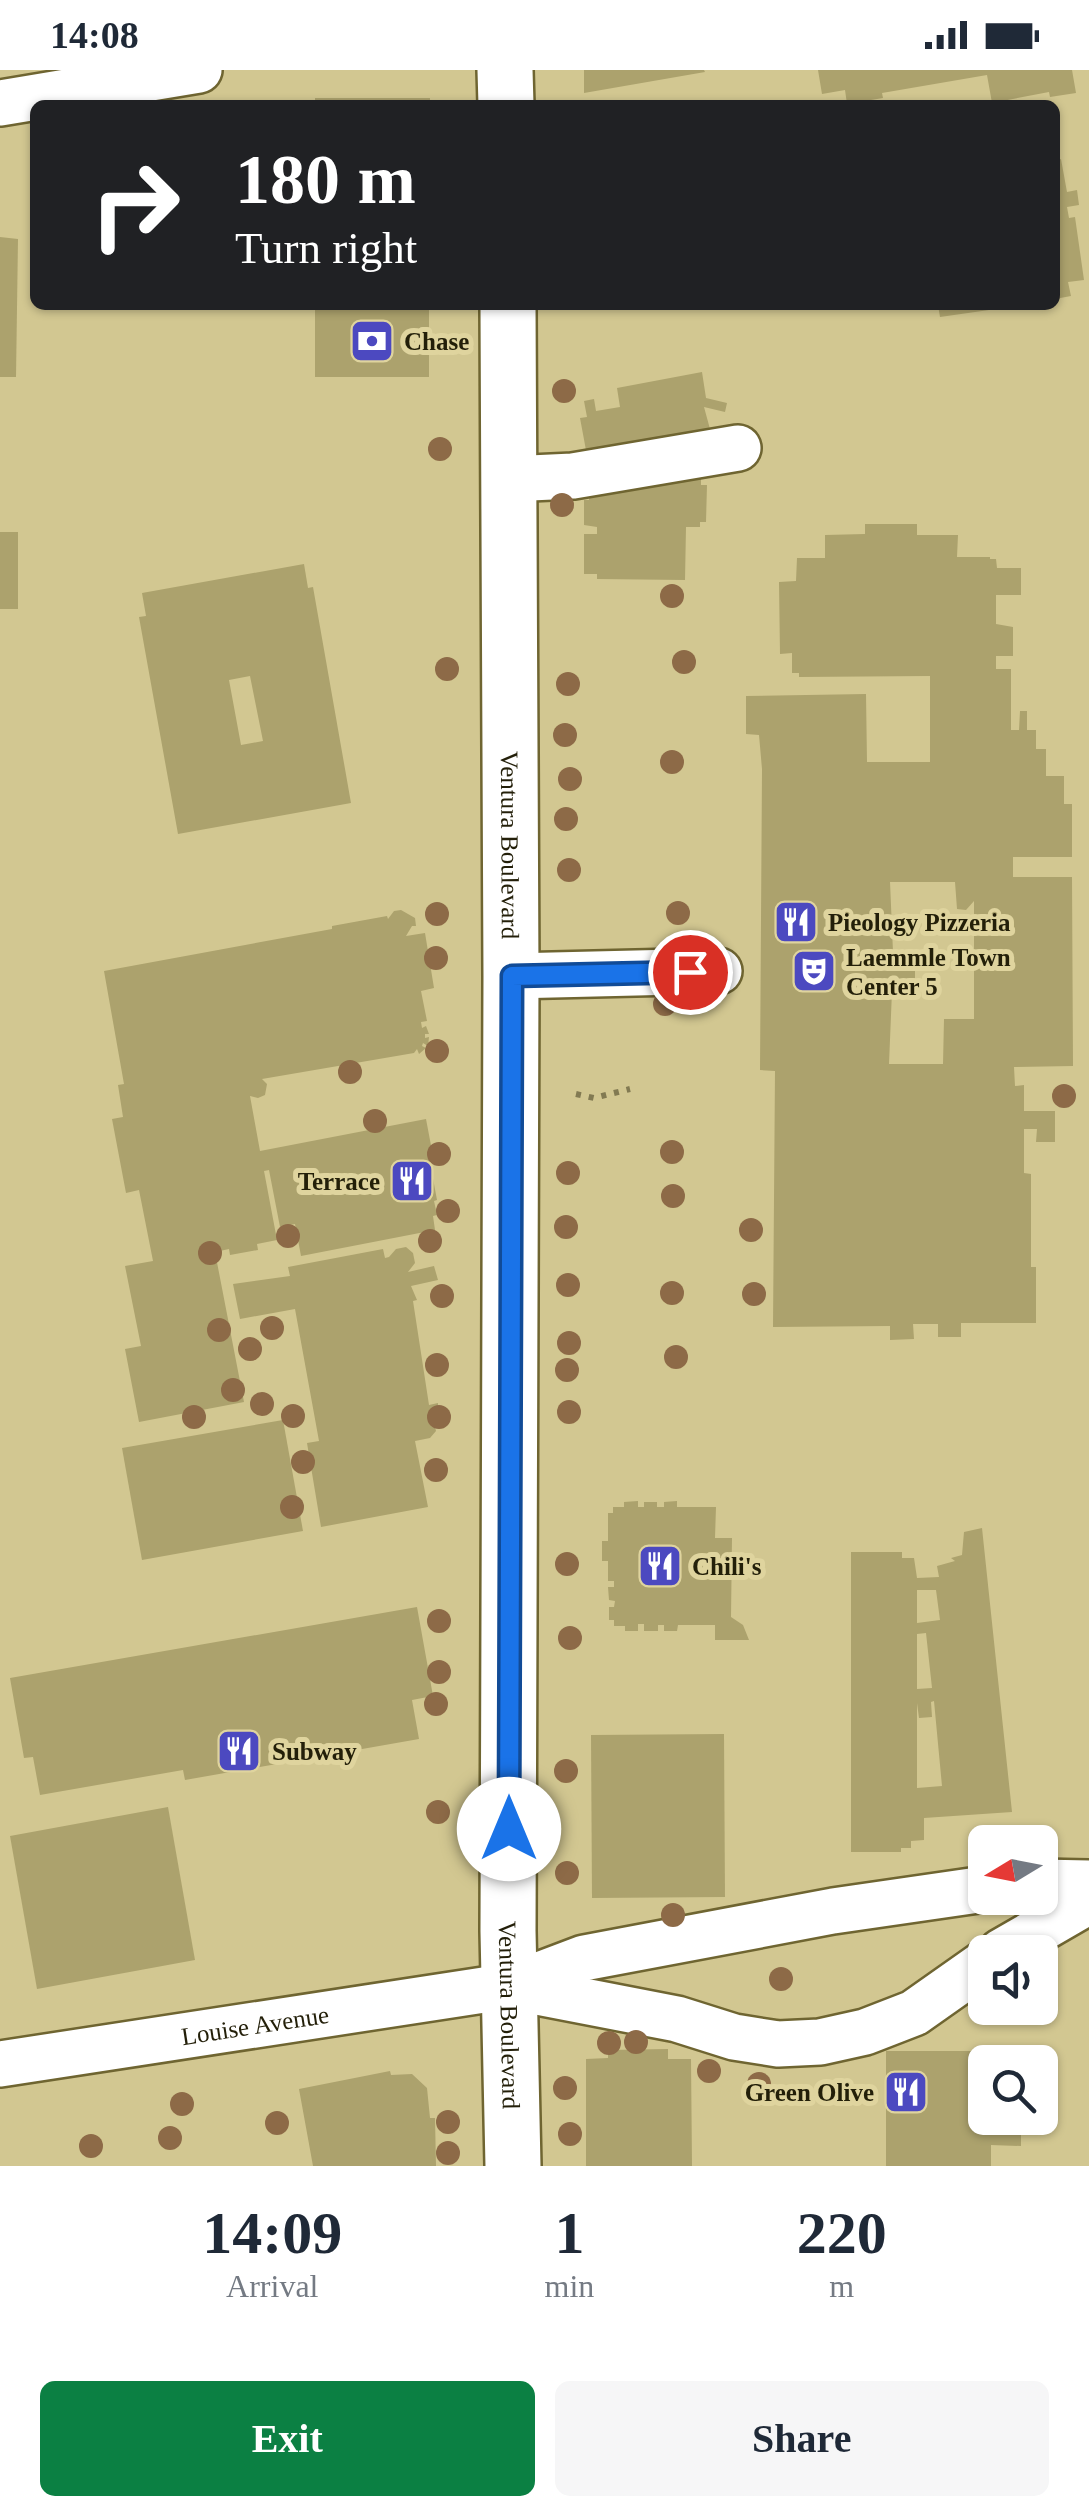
<!DOCTYPE html>
<style>
body{margin:0;font-family:"Times New Roman",serif;background:#f6f6f7;color:#1f2937;height:100vh;display:flex;flex-direction:column;font-size:38px;white-space:nowrap}
*{box-sizing:border-box;margin:0}
p{font-size:32px;color:#747a83}
.icon{flex:none;width:55px;height:55px;fill:none;stroke:currentColor;stroke-width:2;stroke-linecap:round;stroke-linejoin:round}
.map{position:relative;height:2096px;overflow:hidden}
.sheet{display:flex;flex-direction:column;background:#fff;flex:1}
.sheet>*{flex:none}
.guide{position:absolute;left:30px;top:30px;width:1030px;height:210px;border-radius:15px;box-shadow:0 2px 8px #0004;background:#202124;color:#fff;overflow:hidden}
.needle{width:65px;rotate:260deg}
.controls{position:absolute;left:968px;top:1755px;display:grid;gap:20px}
.controls a{display:grid;place-items:center;width:90px;height:90px;border-radius:15px;background:#fff;box-shadow:0 2px 8px #0004;font-size:50px}
.pin{position:absolute;display:grid;place-items:center;width:85px;height:85px;color:#fff;margin:-42px;border:5px solid #fff;border-radius:50%;box-shadow:0 2px 10px #0007}
.me{position:absolute;width:110px;margin:-55px;rotate:0deg;stroke-linejoin:round;filter:drop-shadow(0 0 8px #0008)}
.turn{display:flex;align-items:center;gap:35px;height:210px;padding:0 40px;font-size:45px}
.turn .icon{width:130px;height:130px;stroke-width:2.5}
.turn b{display:block;font-size:70px;line-height:85px}
.eta{display:flex;justify-content:space-evenly;align-items:center;height:170px;text-align:center}
.eta b{font-size:60px;font-weight:700;line-height:70px}
.button{display:flex;gap:20px;margin-top:auto;padding:20px 40px}
.button a{flex:1;height:115px;border-radius:15px;background:#0b8043;color:#fff;font-size:40px;font-weight:700;line-height:115px;text-align:center}
.button a+a{background:#f6f6f7;color:#1f2937}
.status{display:flex;justify-content:space-between;align-items:center;height:70px;padding:0 50px;background:#fff;direction:ltr}
.status svg{height:28px;fill:currentColor}
.map>svg:first-child{display:block}
.building{fill:#aca26d;fill-rule:evenodd}
.lines{fill:none;stroke-linecap:round;stroke-linejoin:round}
.minor-casing{stroke:#6f6531;stroke-width:50}
.major-casing{stroke:#6f6531;stroke-width:60}
.path{stroke:#827a52;stroke-width:6;stroke-dasharray:5 8;stroke-linecap:butt}
.minor{stroke:#fff;stroke-width:45}
.major{stroke:#fff;stroke-width:55}
.tree{fill:#8d6a47}
.route-casing{stroke:#114b97;stroke-width:25}
.route{stroke:#1a73e8;stroke-width:18}
.labels{text-anchor:middle;stroke-width:10;stroke-linejoin:round;paint-order:stroke}
.poi-label{font-size:25px;font-weight:bold;fill:#231f09;stroke:#dfd49e;text-anchor:start}
.street-label{font-size:25px;fill:#231f09;stroke:#dfd49e}
</style>
<div class="status"><b>14:08</b><svg viewBox="0 0 49 12"><path d="M0 12V9h3v3zM5 12V6h3v6zM10 12V3h3v9zM15 12V0h3v12zM26 1h20v11H26zM47 4h2v5h-2z"/></svg></div>
<div class="map">
<svg width="1089" height="2096" viewBox="0 0 1089 2096">
<rect width="100%" height="100%" fill="#d2c791"/>
<g class="building">
<path d="M584 0H704L705 2 584 23Z"/>
<path d="M818 0H1072L1076 23 1050 27 1049 22 992 33 987 5 882 23 883 28 847 34 845 20 822 24Z"/>
<rect x="315" y="28" width="115" height="7"/>
<path d="M1061 89 1067 122 1077 120 1079 135 1067 137 1069 148 1075 147 1084 210 1068 212 1071 226 1055 229V91Z"/>
<path d="M0 167 18 169 16 307H0Z"/>
<rect x="315" y="235" width="114" height="72"/>
<path d="M938 235H1010V237L940 247Z"/>
<path d="M702 302 706 328 727 333 725 342 704 337 713 370 588 391 580 348 587 347 584 331 594 329 596 341 620 337 617 318Z"/>
<path d="M701 407V415H707L706 452H700V457H686L685 510 597 509V504H584V464H597V457L584 455V430H589V425Z"/>
<path d="M865 454H917V465H958L957 487H990V489H996L997 498H1021V525H996V554L1013 557V586H996V599H1011V660H1019L1020 641H1027V660H1036V679H1046V706H1064V734H1072V787H1013V807H1072L1073 996 1014 997 1015 1016 1024 1015V1041H1055V1072H1036L1037 1059H1024V1103L1031 1104V1197H1036V1253H961V1267H938V1254H913L914 1269 890 1270V1256L773 1257 775 1001 760 1000 762 699 759 665 746 664V626L866 624 867 692H930V606L799 607V603H792V583L780 584 779 512 796 511 797 488H825V465L865 464ZM890 812H955L957 839 966 840 974 831V949H944L943 994H889L892 921H915V882H893Z"/>
<rect x="0" y="462" width="18" height="77"/>
<path d="M304 494 308 518 313 517 351 733 178 764 139 547 146 546 142 523ZM250 606 263 671 241 675 229 610Z"/>
<path d="M401 840 415 848 416 856H412L406 866 425 863 434 918 421 921 427 951 421 952 422 958 426 956 429 964H425V968L429 967 428 976 423 973 422 976 426 978 419 984 417 979 414 983 262 1009 267 1014 265 1025 258 1028 250 1026 260 1081 426 1049 433 1086 429 1087 437 1130 434 1131 437 1145 433 1146 435 1160 301 1186 295 1154 280 1157 269 1100 264 1101 277 1170 257 1174 258 1180 230 1185 229 1179 215 1182 244 1332 139 1352 125 1279 141 1276 125 1196 153 1191 139 1120 126 1123 112 1049 123 1047 118 1015 124 1014 104 901 332 859V856L387 846 388 849 394 841Z"/>
<path d="M406 1177 413 1183 415 1193 408 1202 434 1196 438 1210 411 1216 417 1230 413 1231 429 1335 438 1333V1344L429 1346 430 1350 433 1349 436 1361 430 1368 415 1371 428 1437 321 1457 307 1373 319 1371 295 1239 240 1249 233 1214 290 1206 288 1197 383 1179 385 1188 389 1187 396 1179Z"/>
<path d="M283 1350 303 1461 142 1490 122 1378Z"/>
<path d="M638 1431V1437H644V1432H657V1437H664V1432L677 1431V1437H716L715 1468H732L731 1547 743 1555 749 1570H715V1555H678L677 1561H664V1555H658V1561H644V1554H638V1561H625V1556H614V1550H609V1537H614L615 1531 609 1530 608 1517H614V1511H608V1491H602V1471H608V1443H613V1437H624V1432Z"/>
<path d="M982 1458 1012 1742 924 1748V1770L911 1771V1778H901V1782H851V1482H902V1488H914L917 1508 939 1507 937 1496 955 1491 951 1488 962 1485 964 1462ZM917 1520H936L940 1550 917 1553ZM926 1563 932 1618 917 1619V1564ZM934 1631 942 1716 917 1718V1633L919 1648 932 1647 931 1632Z"/>
<path d="M417 1537 433 1626 412 1630 419 1669 185 1710 183 1700 40 1725 33 1687 24 1688 10 1608Z"/>
<path d="M724 1664 725 1827 592 1828 591 1665Z"/>
<path d="M168 1737 195 1890 37 1919 10 1766Z"/>
<path d="M668 1979V1989H691L692 2096H586V1989L608 1988V1980Z"/>
<path d="M886 1981H1026V1992H985V2048H1021V2076L991 2075V2096H886Z"/>
<path d="M390 2001 391 2005 412 2004 427 2018 430 2048H435L436 2096H313L299 2019Z"/>
</g>
<g class="lines">
<defs>
<g id="minor">
<path d="M0 33 199 0"/>
<path d="M509 409 573 406 738 378"/>
<path d="M511 906 719 901"/>
<path d="M1040 1812 1089 1813"/>
<path d="M1001 1882 1089 1831"/>
<path d="M512 1917 677 1949 734 1967 778 1974 820 1972 865 1962 914 1943 985 1893"/>
<path id="s1" d="M0 1994 510 1916 584 1888 833 1841 985 1819"/>
</g>
<g id="major">
<path d="M505 0 506 35"/>
<path id="s2" d="M508 235 511 906 508 1861 513 2096"/>
</g>
</defs>
<use href="#minor" class="minor-casing"/>
<use href="#major" class="major-casing"/>
<path class="path" d="M576 1024 594 1028 630 1019"/>
<use href="#minor" class="minor"/>
<use href="#major" class="major"/>
</g>
<g class="tree">
<circle cx="564" cy="321" r="12"/>
<circle cx="440" cy="379" r="12"/>
<circle cx="562" cy="435" r="12"/>
<circle cx="672" cy="526" r="12"/>
<circle cx="684" cy="592" r="12"/>
<circle cx="447" cy="599" r="12"/>
<circle cx="568" cy="614" r="12"/>
<circle cx="565" cy="665" r="12"/>
<circle cx="672" cy="692" r="12"/>
<circle cx="570" cy="709" r="12"/>
<circle cx="566" cy="749" r="12"/>
<circle cx="569" cy="800" r="12"/>
<circle cx="678" cy="843" r="12"/>
<circle cx="437" cy="844" r="12"/>
<circle cx="436" cy="888" r="12"/>
<circle cx="665" cy="934" r="12"/>
<circle cx="437" cy="981" r="12"/>
<circle cx="350" cy="1002" r="12"/>
<circle cx="1064" cy="1026" r="12"/>
<circle cx="375" cy="1051" r="12"/>
<circle cx="672" cy="1082" r="12"/>
<circle cx="439" cy="1084" r="12"/>
<circle cx="568" cy="1103" r="12"/>
<circle cx="673" cy="1126" r="12"/>
<circle cx="448" cy="1141" r="12"/>
<circle cx="566" cy="1157" r="12"/>
<circle cx="751" cy="1160" r="12"/>
<circle cx="288" cy="1166" r="12"/>
<circle cx="430" cy="1171" r="12"/>
<circle cx="210" cy="1183" r="12"/>
<circle cx="568" cy="1215" r="12"/>
<circle cx="672" cy="1223" r="12"/>
<circle cx="754" cy="1224" r="12"/>
<circle cx="442" cy="1226" r="12"/>
<circle cx="272" cy="1258" r="12"/>
<circle cx="219" cy="1260" r="12"/>
<circle cx="569" cy="1273" r="12"/>
<circle cx="250" cy="1279" r="12"/>
<circle cx="676" cy="1287" r="12"/>
<circle cx="437" cy="1295" r="12"/>
<circle cx="567" cy="1300" r="12"/>
<circle cx="233" cy="1320" r="12"/>
<circle cx="262" cy="1334" r="12"/>
<circle cx="569" cy="1342" r="12"/>
<circle cx="293" cy="1346" r="12"/>
<circle cx="194" cy="1347" r="12"/>
<circle cx="439" cy="1347" r="12"/>
<circle cx="303" cy="1392" r="12"/>
<circle cx="436" cy="1400" r="12"/>
<circle cx="292" cy="1437" r="12"/>
<circle cx="567" cy="1494" r="12"/>
<circle cx="439" cy="1551" r="12"/>
<circle cx="570" cy="1568" r="12"/>
<circle cx="439" cy="1602" r="12"/>
<circle cx="436" cy="1634" r="12"/>
<circle cx="566" cy="1701" r="12"/>
<circle cx="438" cy="1742" r="12"/>
<circle cx="567" cy="1803" r="12"/>
<circle cx="673" cy="1845" r="12"/>
<circle cx="781" cy="1909" r="12"/>
<circle cx="636" cy="1972" r="12"/>
<circle cx="609" cy="1973" r="12"/>
<circle cx="709" cy="2001" r="12"/>
<circle cx="759" cy="2014" r="12"/>
<circle cx="565" cy="2018" r="12"/>
<circle cx="182" cy="2034" r="12"/>
<circle cx="448" cy="2052" r="12"/>
<circle cx="277" cy="2053" r="12"/>
<circle cx="570" cy="2064" r="12"/>
<circle cx="170" cy="2068" r="12"/>
<circle cx="91" cy="2076" r="12"/>
<circle cx="448" cy="2083" r="12"/>
</g>
<g class="lines">
<defs>
<path id="route" d="M509 1759 512 906 690 902"/>
</defs>
<use href="#route" class="route-casing"/>
<use href="#route" class="route"/>
</g>
<defs>
<symbol id="bank-square" viewBox="-11 -11 22 22"><rect x="-9" y="-9" width="18" height="18" rx="4" fill="#4c49c0" stroke="#dfd49e"/><path d="M-6-4H6V4H-6ZM0-2.3a2.3 2.3 0 1 0 0 4.6a2.3 2.3 0 1 0 0-4.6Z" fill="#fff"/></symbol>
<symbol id="restaurant-square" viewBox="-11 -11 22 22"><rect x="-9" y="-9" width="18" height="18" rx="4" fill="#4c49c0" stroke="#dfd49e"/><path d="M-5-6h1v4h1v-4h1v4h1v-4h1v5L-1.5 .5V6h-2V.5L-5-1ZM5-6V6H3V1.5H1.5Q1.5-4 5-6Z" fill="#fff"/></symbol>
<symbol id="theatre-square" viewBox="-11 -11 22 22"><rect x="-9" y="-9" width="18" height="18" rx="4" fill="#4c49c0" stroke="#dfd49e"/><path d="M-5-5.5Q0-4 5-5.5V0Q5 5 0 6Q-5 5-5 0ZM-3.3-2.5H-1v1.5H-3.3ZM1-2.5H3.3v1.5H1ZM-2.8 1Q0 5.5 2.8 1Z" fill="#fff"/></symbol>
</defs>
<g fill-rule="evenodd">
<use href="#bank-square" x="347" y="246" width="50" height="50"/>
<use href="#restaurant-square" x="771" y="827" width="50" height="50"/>
<use href="#theatre-square" x="789" y="876" width="50" height="50"/>
<use href="#restaurant-square" x="387" y="1086" width="50" height="50"/>
<use href="#restaurant-square" x="635" y="1471" width="50" height="50"/>
<use href="#restaurant-square" x="214" y="1656" width="50" height="50"/>
<use href="#restaurant-square" x="881" y="1997" width="50" height="50"/>
</g>
<g class="labels">
<g class="poi-label">
<text x="404" y="280">Chase</text>
<text x="828" y="861">Pieology Pizzeria</text>
<text x="846" y="896">Laemmle Town<tspan x="846" dy="29">Center 5</tspan></text>
<text x="380" y="1120" text-anchor="end">Terrace</text>
<text x="692" y="1505">Chili's</text>
<text x="272" y="1690">Subway</text>
<text x="874" y="2031" text-anchor="end">Green Olive</text>
</g>
<g class="street-label">
<text dy="9" stroke="none"><textPath href="#s2" startOffset="540">Ventura Boulevard</textPath></text>
<text dy="9" stroke="none"><textPath href="#s2" startOffset="1710">Ventura Boulevard</textPath></text>
<text dy="9" stroke="none"><textPath href="#s1" startOffset="258">Louise Avenue</textPath></text>
</g>
</g>
</svg>
<div class="controls">
<a><svg class="needle" viewBox="-14 -14 28 28"><path d="M0-13l5 13h-10z" fill="#e53935"/><path d="M0 13l5-13h-10z" fill="#747a83"/></svg></a>
<a><svg class="icon" aria-label="sound" viewBox="0 0 24 24"><path d="M4 9h4l5-4v14l-5-4H4zM17 9q2 3 0 6"/></svg></a>
<a><svg class="icon" aria-label="search" viewBox="0 0 24 24"><circle cx="10" cy="10" r="6"/><path d="M15 15l6 6"/></svg></a>
</div>
<div class="pin" style="left:690px;top:902px;background:#d93025"><svg class="icon" aria-label="arrive" viewBox="0 0 24 24"><path d="M6 21V4h12l-3 4 3 4H6"/></svg></div>
<svg class="me" style="left:509px;top:1759px" viewBox="-20 -20 40 40"><circle r="19" fill="#fff"/><path d="M0-13L10 11 0 6-10 11z" fill="#1a73e8"/></svg>
<div class="guide">
<div class="turn"><svg class="icon" aria-label="right" viewBox="0 0 24 24"><path d="M7 20v-9h11M14 6l5 5-5 5"/></svg><div><b>180 m</b>Turn right</div></div>
</div>
</div>
<section class="sheet">
<div class="eta">
<div><b>14:09</b><p>Arrival</p></div>
<div><b>1</b><p>min</p></div>
<div><b>220</b><p>m</p></div>
</div>
<div class="button"><a>Exit</a><a>Share</a></div>
</section>
